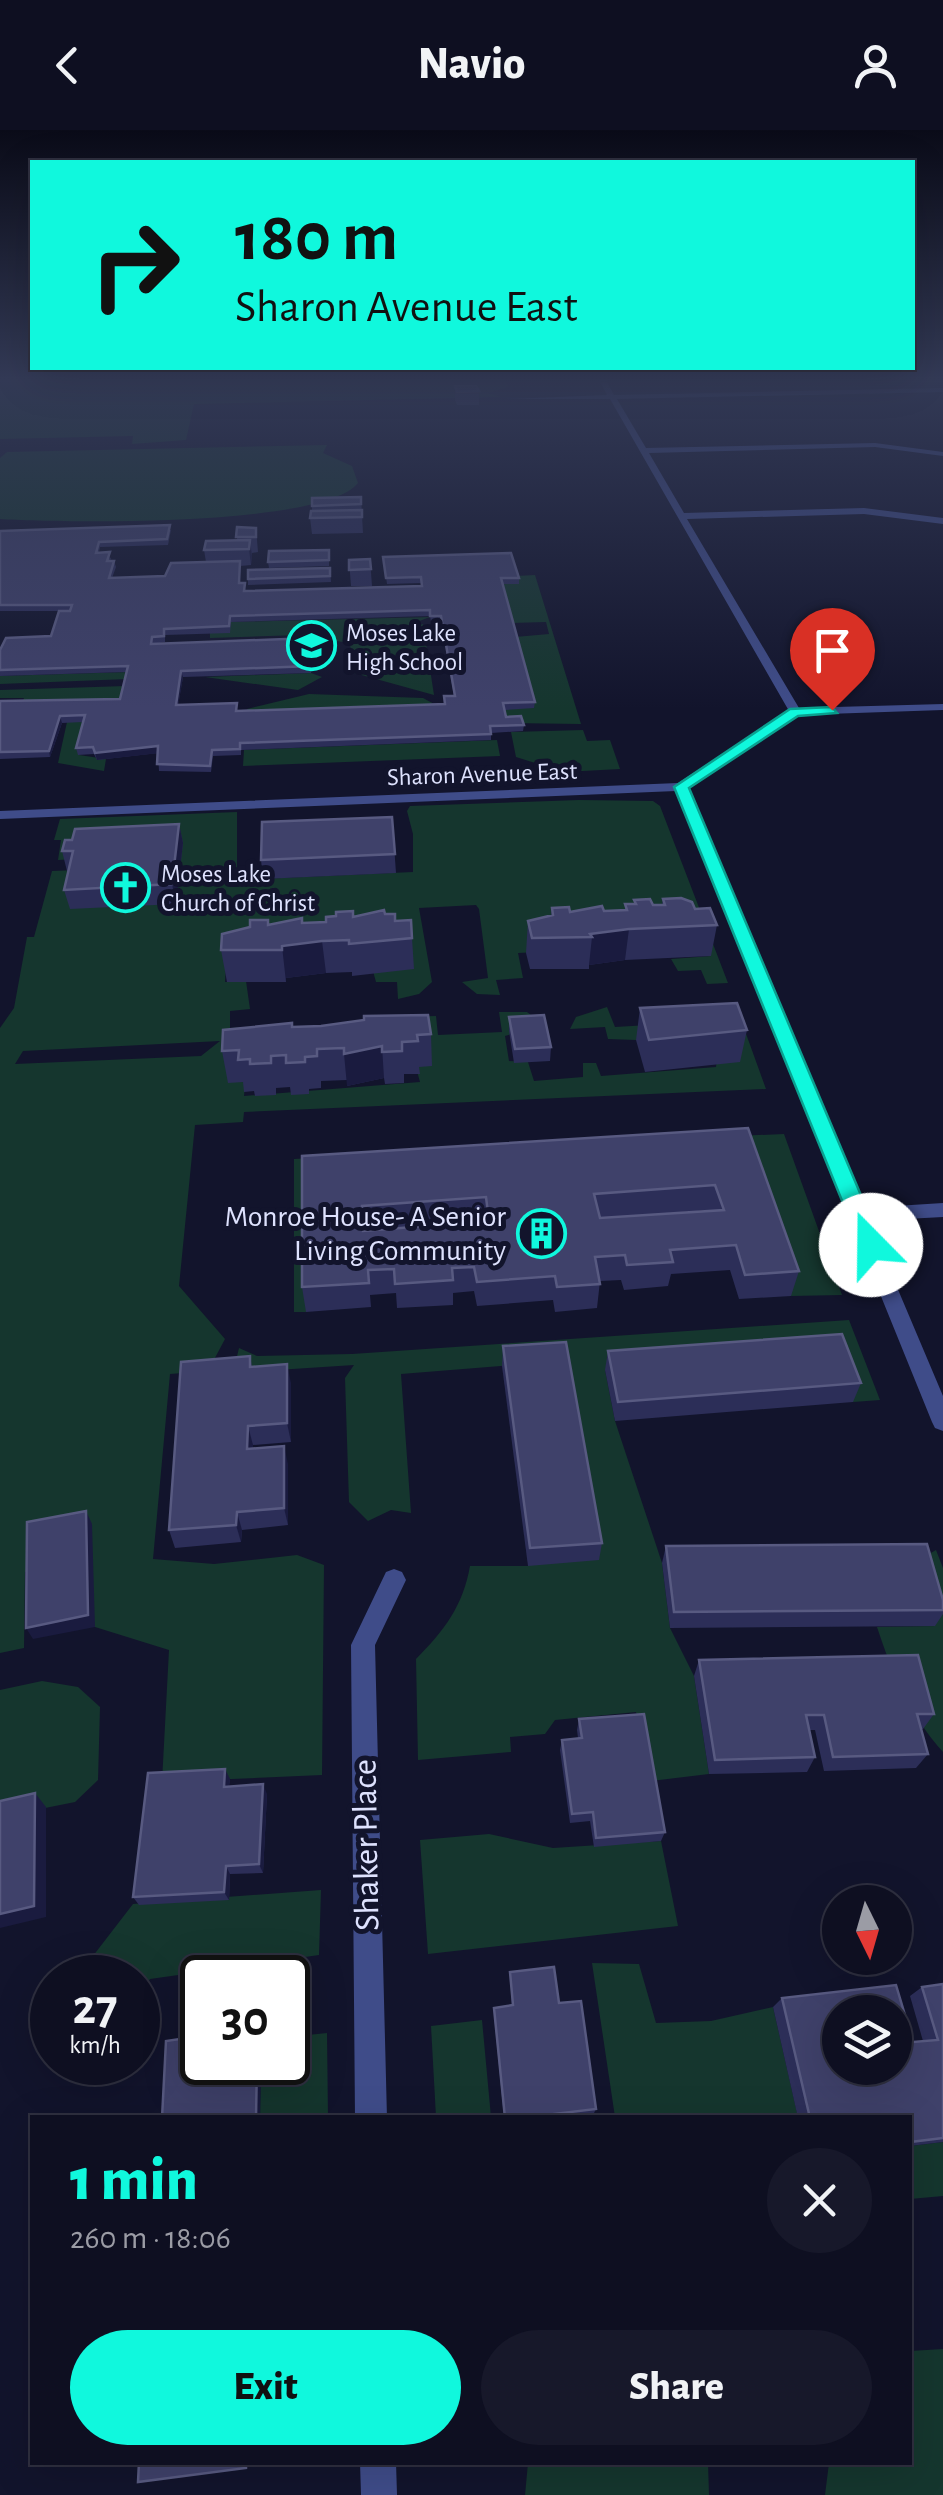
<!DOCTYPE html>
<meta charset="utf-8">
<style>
body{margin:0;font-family:"Alegreya Sans",sans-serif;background:#17182a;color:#f1f3f6;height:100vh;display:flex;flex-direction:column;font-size:38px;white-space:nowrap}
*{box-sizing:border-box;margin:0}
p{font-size:32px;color:#9b9ca5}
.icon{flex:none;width:55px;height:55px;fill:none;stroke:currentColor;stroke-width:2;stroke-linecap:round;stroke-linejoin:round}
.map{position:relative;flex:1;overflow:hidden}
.details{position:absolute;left:30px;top:1985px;width:882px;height:350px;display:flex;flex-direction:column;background:#0e0f21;border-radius:0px;box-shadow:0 10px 40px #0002,0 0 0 2px #2e2f3f}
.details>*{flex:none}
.hud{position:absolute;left:30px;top:30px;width:885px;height:210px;border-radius:0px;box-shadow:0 10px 40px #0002,0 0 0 2px #2e2f3f;background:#10f8dd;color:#111;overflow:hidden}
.needle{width:65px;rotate:175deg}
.fabs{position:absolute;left:822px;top:1755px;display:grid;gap:20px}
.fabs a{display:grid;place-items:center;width:90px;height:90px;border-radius:50%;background:#0e0f21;box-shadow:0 10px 40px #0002,0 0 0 2px #2e2f3f;font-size:50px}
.speed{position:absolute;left:30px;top:1825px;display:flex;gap:20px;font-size:50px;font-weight:700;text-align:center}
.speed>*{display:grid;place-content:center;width:130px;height:130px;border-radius:50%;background:#0e0f21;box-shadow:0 10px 40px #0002,0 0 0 2px #2e2f3f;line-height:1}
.speed small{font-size:25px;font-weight:400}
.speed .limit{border:5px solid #111;border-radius:15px;background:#fff;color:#111}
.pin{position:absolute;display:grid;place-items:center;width:85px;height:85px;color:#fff;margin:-102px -42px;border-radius:50% 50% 50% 0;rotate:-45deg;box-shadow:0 0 10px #0007}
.pin .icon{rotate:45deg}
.me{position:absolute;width:110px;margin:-55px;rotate:338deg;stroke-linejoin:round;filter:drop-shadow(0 0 8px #0008)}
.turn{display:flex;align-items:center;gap:35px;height:210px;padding:0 40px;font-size:45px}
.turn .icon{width:130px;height:130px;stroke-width:2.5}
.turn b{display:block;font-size:70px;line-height:85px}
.round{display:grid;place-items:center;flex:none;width:105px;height:105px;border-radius:52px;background:#17182a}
.summary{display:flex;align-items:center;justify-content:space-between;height:170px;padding:0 40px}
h1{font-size:60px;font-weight:800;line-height:75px;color:#10f8dd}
.primary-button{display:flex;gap:20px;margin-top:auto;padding:20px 40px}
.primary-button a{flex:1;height:115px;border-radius:60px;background:#10f8dd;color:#111;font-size:40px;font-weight:800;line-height:115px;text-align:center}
.primary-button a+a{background:#17182a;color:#f1f3f6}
header{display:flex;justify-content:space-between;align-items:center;height:130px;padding:0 40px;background:#0e0f21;font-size:45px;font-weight:800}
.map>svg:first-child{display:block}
.green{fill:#15362e;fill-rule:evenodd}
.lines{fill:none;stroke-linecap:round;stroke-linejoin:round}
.minor{fill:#3f4c89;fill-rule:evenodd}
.wall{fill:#2c2e58;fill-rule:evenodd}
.shaded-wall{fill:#1a1b3f}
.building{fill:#3f416a;stroke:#585a81;stroke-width:2.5;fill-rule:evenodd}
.route{fill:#10f8dd;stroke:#0aa190;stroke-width:2.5}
.labels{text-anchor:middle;stroke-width:10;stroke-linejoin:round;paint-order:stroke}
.far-poi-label{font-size:25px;fill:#dee2fe;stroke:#12142c;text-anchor:start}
.far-street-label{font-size:25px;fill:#dee2fe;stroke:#12142c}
.poi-label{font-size:30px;fill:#dee2fe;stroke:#12142c;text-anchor:end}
.near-street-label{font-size:35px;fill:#dee2fe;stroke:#12142c}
</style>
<header><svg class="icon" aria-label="back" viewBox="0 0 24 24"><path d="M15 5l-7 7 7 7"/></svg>Navio<svg class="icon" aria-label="person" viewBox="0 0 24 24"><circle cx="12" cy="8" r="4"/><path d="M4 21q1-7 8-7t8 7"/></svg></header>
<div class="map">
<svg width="943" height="2365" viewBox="0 0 943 2365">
<rect width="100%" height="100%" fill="#12142c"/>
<g class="green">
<path d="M0 248H505L508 257 488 263 501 267 194 274 186 310 132 314 133 306 0 309Z"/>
<path d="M327 315 323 323 352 336 358 353C323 397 62 393 0 389V328L7 322Z"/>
<path d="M535 445 581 594 506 593 503 580 515 507 549 504 546 492 511 493 501 454 518 453 516 446Z"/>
<path d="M430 487 377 507 343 512 300 505 210 508V503L229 502 231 492Z"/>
<path d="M423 494 434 565 347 541 353 529 350 515Z"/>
<path d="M129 542 128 549 0 554V546Z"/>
<path d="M311 543 322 547 298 560 205 547Z"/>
<path d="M126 556 121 573 20 577 24 568H0V560Z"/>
<path d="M309 564 423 568 436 575 248 586 247 579Z"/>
<path d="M86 591 79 625 106 629 104 641 58 633 67 592Z"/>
<path d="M583 600 587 611 610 610 620 639 564 642 516 627 511 602Z"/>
<path d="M497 610 500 626 243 636 244 620Z"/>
<path d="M579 670 653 671 660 676 728 853 707 854 701 840 678 841 671 829 711 826 538 822 518 823 523 848 496 850 500 865 477 864 462 852 488 848 479 779 476 775 419 778 432 852 419 864 398 869 397 852H376L373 841 329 823 226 836 225 852 246 851 250 879 230 881V898L251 897 244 966 420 952 402 887 436 886 438 905 502 902 499 882H527L543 894 505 906 509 931 528 932 534 951 583 947V933H596L601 946 716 937 721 890 714 874 736 876 766 959 244 982 243 992 195 995 179 1156 225 1209 208 1241 170 1244 153 1429 214 1434 297 1425 324 1435 322 1645 162 1652 169 1520 95 1497 33 1439 25 1442 24 1518 0 1523V898L14 878 27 807H34L52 741 79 740 78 729 58 730 61 710H54L60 689 237 682V750L413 742V704L407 681 410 676ZM220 911 201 926 15 934 23 921Z"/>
<path d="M607 877 615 897 649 895 636 910 608 909 605 897 570 899 576 887Z"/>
<path d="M784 1004 842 1165 791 1166 742 1024 573 1013Z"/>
<path d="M471 1019 306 1052V1182H294V1029Z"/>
<path d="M849 1190 880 1270 853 1272 835 1223 605 1240 615 1291 662 1433 670 1498 694 1546 709 1644 651 1651 636 1582 555 1590 545 1604 510 1607 511 1622 418 1630 416 1529C444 1501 463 1476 470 1436H528L564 1231 401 1244 411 1383 391 1380 368 1391 349 1372 345 1248 354 1235 233 1243 239 1218 257 1226 352 1224Z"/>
<path d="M936 1420 943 1438V1622C910 1585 892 1543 877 1497L934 1496 917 1431Z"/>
<path d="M42 1551 78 1557 100 1577 98 1650 75 1672 0 1687V1560Z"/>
<path d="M489 1704 553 1718 661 1711 678 1796 428 1824 420 1710Z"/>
<path d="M321 1760 319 1825 150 1849 138 1869V1848H76L133 1774Z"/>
<path d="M592 1833 639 1834 656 1893 711 1891 773 1877 798 1987H615Z"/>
<path d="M482 1890 491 1987H436L431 1896Z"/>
<path d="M327 1903 328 1987 260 1988 261 1933 288 1932V1907Z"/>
<path d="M943 2012V2066L910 2069V2016Z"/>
<path d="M943 2219V2365H825L829 2333 910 2332V2221Z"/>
<path d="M528 2333H708L709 2365H525Z"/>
</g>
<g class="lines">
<g class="minor">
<path d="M598 248H605L614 265 943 258V262L617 269 646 318 875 313 943 322V326L875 317 649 323 684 383 864 378 943 388V394L864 384 687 389 799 578 943 574V580L798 585 688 658 864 1078 943 1073V1087L869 1091 943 1266V1301L935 1298 932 1292 676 661 0 689V681L678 653 789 581 610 269H506L607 265Z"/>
<path d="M394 1439 402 1442 406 1450 375 1515 387 1988H355L351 1515 386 1442Z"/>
<path d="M360 2332H396L397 2365H361Z"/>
</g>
</g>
<g class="wall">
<path d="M455 256 479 261V275H457L455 270Z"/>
<path d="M361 367 363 403 312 404 310 388 312 381V368Z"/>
<path d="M237 397 256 398 258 422 252 423 251 435 240 436V453L246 461 422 456 421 453 387 454 383 427 519 448V454H502L535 572 534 578 505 580 506 587 524 595 523 601 491 603V610L241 620V625L213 626 211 642 159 641 158 623 97 630 94 624 78 625 76 618 83 592 62 593 50 627 0 629V571L120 569 126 542 0 546V520L51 506 59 481H0V401L171 400 168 415 100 417 99 423 111 428 110 431H114L116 437 112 448 165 446 206 432 204 420 237 410ZM430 486 431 492H441L454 566 444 574 238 581 178 575 183 547 311 543V508L153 514 165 512V505L230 503 231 492Z"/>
<path d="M329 420V436L269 438 268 432Z"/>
<path d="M370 429 372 456H351L349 430Z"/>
<path d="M330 438 331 452 248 455V449Z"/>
<path d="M392 687 396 743 263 749 261 730Z"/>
<path d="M179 694 183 713 176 774 70 779 64 760 69 741H67L62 721Z"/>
<path d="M663 769 695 779 717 795 711 826 625 830 589 835V839H530L526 823 528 791 551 786 552 778 570 782 625 780V774H634V770L653 775H662Z"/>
<path d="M385 784 395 791 412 808 414 839 352 846V842L326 843 286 848V852H227L221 820 269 794 326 792Z"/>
<path d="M640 878 747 900 740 932 645 942 636 910Z"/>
<path d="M509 887 551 917 550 931 514 933 509 901Z"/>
<path d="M293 897 431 904 432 936 419 937 420 944H404V953L385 954 384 948 347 956V950L321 951V958L309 959V964L291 965 290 957 276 958V965L255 966 254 961 244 962 243 952 228 953 222 921Z"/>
<path d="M748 998 799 1141 791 1166 739 1169 730 1140 671 1144 668 1156 624 1160 621 1150 600 1151 597 1178 555 1182 553 1170 477 1176 474 1161 453 1163V1175L397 1178 396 1163 370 1165 371 1177 306 1182 302 1157V1026ZM710 1080V1081L600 1088Z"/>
<path d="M503 1216 602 1413 599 1430 528 1436 502 1236Z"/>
<path d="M608 1221 861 1253 853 1272 615 1291 605 1240Z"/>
<path d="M250 1226 252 1237 291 1253V1312L253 1315V1319L288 1334V1395L242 1400 241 1412 175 1418 169 1400Z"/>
<path d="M666 1416 943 1470V1484L935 1496 670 1498 662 1433Z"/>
<path d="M699 1530 934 1584 923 1599H921L928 1624 916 1638 824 1641 815 1600H809L815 1627 807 1642 709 1644 694 1546Z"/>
<path d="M579 1589 665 1702 661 1711 594 1717 590 1691 570 1693 560 1620 562 1610 578 1608 577 1600Z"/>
<path d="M230 1649 229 1656 267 1664 263 1743 230 1744 229 1770 139 1775 133 1767Z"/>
<path d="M510 1842 559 1873 596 1979 594 1983 555 1988H504L494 1885V1878L512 1876Z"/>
<path d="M943 1854V2012L910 2016V1988H798L773 1877 782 1868 913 1912 923 1911 910 1866 922 1857Z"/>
</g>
<g class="shaded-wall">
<path d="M250 410 252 426 251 435 249 419Z"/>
<path d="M181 541 183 547 177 582 176 575Z"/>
<path d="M60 586 62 593 50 627 49 621Z"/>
<path d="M158 616 160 623 97 630 95 623Z"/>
<path d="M179 694 183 713 176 774 172 754Z"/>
<path d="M629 799 625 830 589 835 592 807 590 804Z"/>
<path d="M322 811 326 843 286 848V852L282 816Z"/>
<path d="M382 916 384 948 347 956 344 924Z"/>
<path d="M287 1234 291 1253V1312L287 1293Z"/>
<path d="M248 1296 253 1315 252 1338 247 1319Z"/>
<path d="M284 1316 288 1334V1395L284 1378Z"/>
<path d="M86 1381 92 1394 95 1497 33 1509 26 1498Z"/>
<path d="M237 1382 242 1400 241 1412 236 1395Z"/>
<path d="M225 1639 230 1649 228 1666 224 1657Z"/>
<path d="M263 1654 267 1664 263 1743 259 1734Z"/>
<path d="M35 1663 46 1677V1787L0 1798V1784Z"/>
<path d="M226 1736 230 1744 229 1770 224 1762Z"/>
<path d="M257 1932H261L260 1988H256Z"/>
</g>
<g class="building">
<path d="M455 256H476L479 261 457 262Z"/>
<path d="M361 367V374L312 376V368Z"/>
<path d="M362 380V387L310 388 311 381Z"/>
<path d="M170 395 167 409 99 412 96 423 110 422 107 431H114L109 448 165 446 171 433 240 431 239 453H245L244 461 422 456 421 447 386 448 383 427 511 423 519 448H501L535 572 503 573 506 587 521 586 524 595 490 596 491 604 240 613V619L212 620 210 636 157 634 158 616 95 623 93 617 76 618 85 585 60 586 49 621 0 622V571L120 569 128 536 0 540V520L6 508 51 506 59 481H70L72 475H0V401ZM430 480V486H441L455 566H444L445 574 236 581 237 573 176 575 181 541 311 536V508L151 514 152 507 164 506V499L229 496 230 486Z"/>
<path d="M237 397 256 398V407H236Z"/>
<path d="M250 410 249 419 204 420 206 411Z"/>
<path d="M329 420V430L268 432 269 421Z"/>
<path d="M370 429 371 439 349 440V430Z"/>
<path d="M330 438V446L248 449V440Z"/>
<path d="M392 687 395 724 261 730 262 692Z"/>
<path d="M179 694 172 754 64 760 73 721H62L65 710H72L75 699Z"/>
<path d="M681 768 692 772 695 779 710 778 717 795 629 799 590 804 592 807 532 808 528 791 553 785 552 778 569 777 570 782 602 776 604 781 627 780 625 774H636L634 770 650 769 653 775H665L663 769Z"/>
<path d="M384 780 385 784H395V791L411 790 412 808 349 814V810L322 811 282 816V820H221L222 804 250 797V790H268V795L302 788V793L326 792V787L336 786V782L353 781V787Z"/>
<path d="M737 873 747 900 649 910 640 878Z"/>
<path d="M428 885 431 904 417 905 418 911 402 912V921L382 922V916L344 924V918L317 919V926L305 927V932L286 933V925L271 926V933L250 934V929L238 930 239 920 222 921 223 900 292 893V897L321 896 364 890V886Z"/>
<path d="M544 885 551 917 515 919 509 887Z"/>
<path d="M748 998 799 1141 745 1145 736 1115 670 1120 673 1132 627 1135 625 1125 595 1127 600 1154 557 1157 555 1146 477 1152 474 1137 452 1138 453 1150 395 1154 394 1139 368 1140 369 1153 302 1157V1026ZM715 1055 724 1080 600 1088 594 1064ZM486 1067 489 1091 363 1101 362 1076Z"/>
<path d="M842 1204 861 1253 618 1272 608 1221Z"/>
<path d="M566 1212 602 1413 530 1418 503 1216Z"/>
<path d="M250 1226V1237L287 1234V1293L248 1296 247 1319 284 1316V1378L237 1382 236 1395 169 1400 181 1232Z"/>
<path d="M86 1381 88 1485 26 1498 27 1392Z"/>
<path d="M927 1414 943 1470V1480L674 1482 666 1416Z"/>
<path d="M918 1525 934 1584H917L928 1624 833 1627 824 1585H806L815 1627 715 1630 699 1530Z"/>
<path d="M644 1584 665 1702 596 1708 593 1682 572 1684 562 1610 582 1608 579 1589Z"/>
<path d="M225 1639 224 1657 263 1654 259 1734 226 1736 224 1762 133 1767 148 1643Z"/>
<path d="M35 1663 34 1776 0 1784V1671Z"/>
<path d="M554 1837 559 1873 581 1871 596 1979 521 1988H505L494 1878 513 1875 510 1842Z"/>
<path d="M943 1854V2008L910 2012V1988H810L782 1868 896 1855 913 1912 938 1910 922 1857ZM840 1882H895V1938H840Z"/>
<path d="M202 1872V1932H257L256 1988H162L166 1911 187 1908 188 1874Z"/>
<path d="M139 2332H246V2338L138 2352Z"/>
</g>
<linearGradient id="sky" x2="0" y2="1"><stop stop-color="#0a0b18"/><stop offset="0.43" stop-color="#333a56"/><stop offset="1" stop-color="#333a56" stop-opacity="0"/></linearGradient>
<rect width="943" height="579" fill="url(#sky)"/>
<path class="route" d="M832 577 837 583 798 586 689 658 882 1115 871 1123 860 1115 674 657 790 579Z"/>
<defs>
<symbol id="school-ring" viewBox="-11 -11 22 22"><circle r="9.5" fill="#12142c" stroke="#10f8dd" stroke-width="1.5"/><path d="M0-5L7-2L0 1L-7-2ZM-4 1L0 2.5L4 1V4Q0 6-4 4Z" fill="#10f8dd"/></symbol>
<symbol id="church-ring" viewBox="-11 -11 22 22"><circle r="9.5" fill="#12142c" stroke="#10f8dd" stroke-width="1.5"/><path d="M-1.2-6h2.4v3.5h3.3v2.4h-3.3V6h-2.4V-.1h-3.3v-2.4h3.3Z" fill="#10f8dd"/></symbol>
<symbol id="building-ring" viewBox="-11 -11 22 22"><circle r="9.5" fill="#12142c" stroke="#10f8dd" stroke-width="1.5"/><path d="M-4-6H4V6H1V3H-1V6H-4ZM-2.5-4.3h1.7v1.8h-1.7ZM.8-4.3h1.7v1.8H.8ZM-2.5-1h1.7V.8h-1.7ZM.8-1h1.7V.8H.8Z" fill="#10f8dd"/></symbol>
</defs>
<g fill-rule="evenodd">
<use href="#school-ring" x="284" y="488" width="55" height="55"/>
<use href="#church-ring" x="98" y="730" width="55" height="55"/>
<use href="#building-ring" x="514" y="1076" width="55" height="55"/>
</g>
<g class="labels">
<g class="far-poi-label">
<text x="346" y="511">Moses Lake<tspan x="346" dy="29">High School</tspan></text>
<text x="161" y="752">Moses Lake<tspan x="161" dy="29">Church of Christ</tspan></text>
</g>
<g class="far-street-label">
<text transform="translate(482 643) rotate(-2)" y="9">Sharon Avenue East</text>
</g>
<g class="poi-label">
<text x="506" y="1096">Monroe House- A Senior<tspan x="506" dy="34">Living Community</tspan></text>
</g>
<g class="near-street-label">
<text transform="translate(365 1715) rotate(-91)" y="12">Shaker Place</text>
</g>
</g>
</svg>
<div class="fabs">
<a><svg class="needle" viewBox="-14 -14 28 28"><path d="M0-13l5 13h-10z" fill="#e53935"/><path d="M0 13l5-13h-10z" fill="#9b9ca5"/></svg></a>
<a><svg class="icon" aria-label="layers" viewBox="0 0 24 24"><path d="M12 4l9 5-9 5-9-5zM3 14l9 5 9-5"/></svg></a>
</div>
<div class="speed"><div>27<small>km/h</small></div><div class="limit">30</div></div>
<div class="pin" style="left:832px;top:580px;background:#d93025"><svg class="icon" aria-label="arrive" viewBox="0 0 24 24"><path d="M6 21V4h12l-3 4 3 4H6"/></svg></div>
<svg class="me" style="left:871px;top:1115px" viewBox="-20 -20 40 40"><circle r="19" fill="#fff"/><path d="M0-13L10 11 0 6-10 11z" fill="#10f8dd"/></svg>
<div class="hud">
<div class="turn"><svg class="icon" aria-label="right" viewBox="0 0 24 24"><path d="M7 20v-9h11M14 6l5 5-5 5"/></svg><div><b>180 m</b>Sharon Avenue East</div></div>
</div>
<section class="details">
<div class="summary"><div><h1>1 min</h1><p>260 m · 18:06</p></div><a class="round"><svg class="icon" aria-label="close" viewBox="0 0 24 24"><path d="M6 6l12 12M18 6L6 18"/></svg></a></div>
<div class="primary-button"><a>Exit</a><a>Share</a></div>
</section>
</div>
